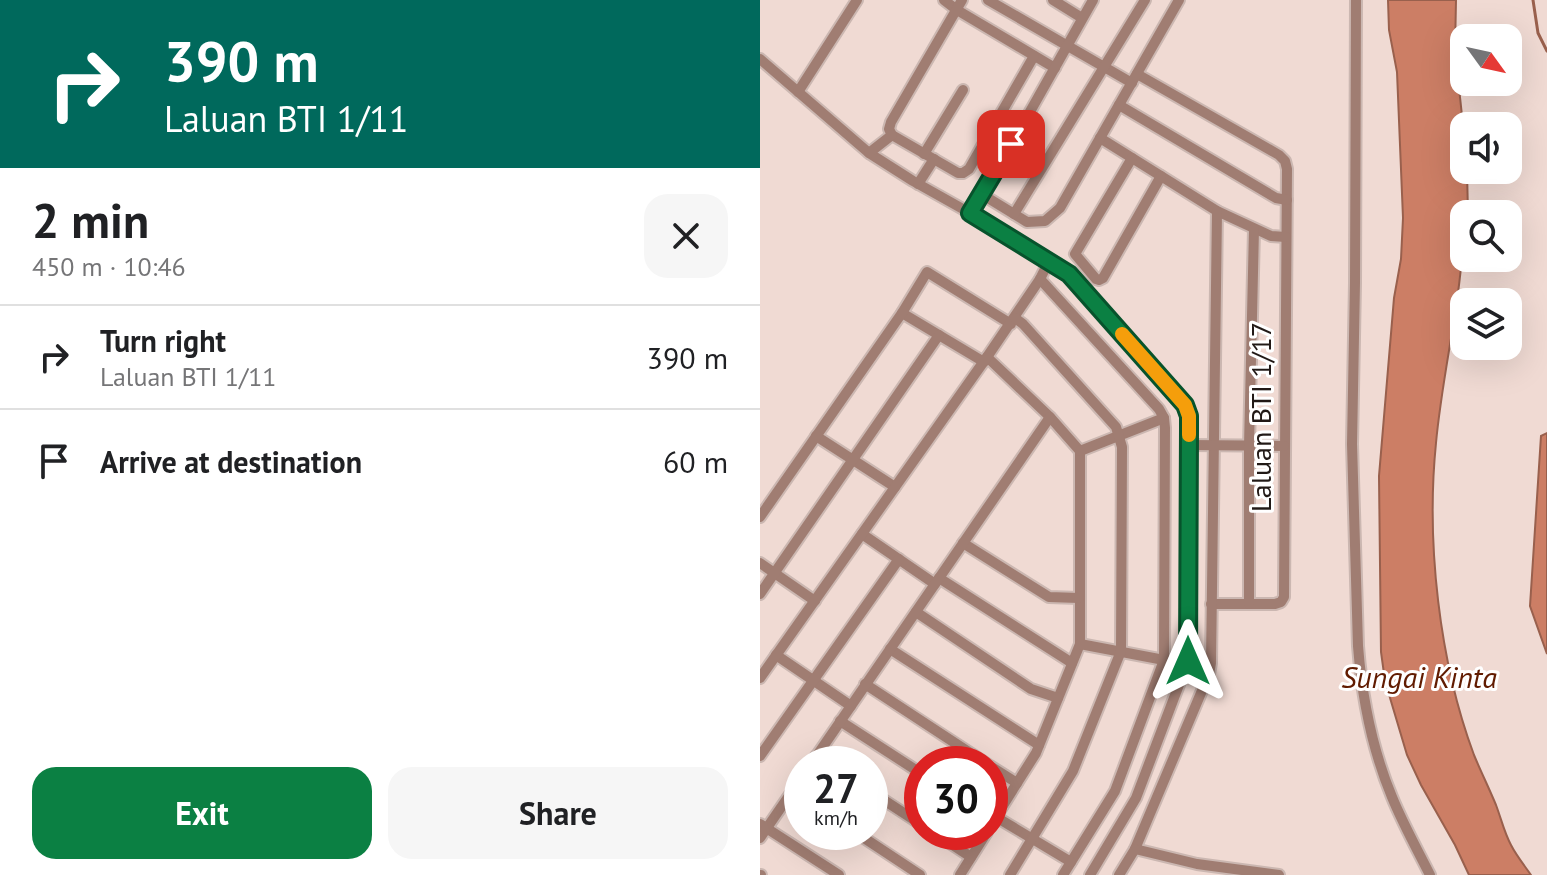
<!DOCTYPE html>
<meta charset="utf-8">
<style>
body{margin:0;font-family:"PT Sans",sans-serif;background:#f6f6f6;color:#202124;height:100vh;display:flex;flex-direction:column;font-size:30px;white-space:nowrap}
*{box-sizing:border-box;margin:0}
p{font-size:26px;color:#757577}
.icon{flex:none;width:44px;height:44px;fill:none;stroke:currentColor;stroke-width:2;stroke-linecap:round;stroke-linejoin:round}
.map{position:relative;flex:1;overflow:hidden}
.drawer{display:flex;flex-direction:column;background:#fff;width:760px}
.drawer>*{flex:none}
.banner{background:#00695c;color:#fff;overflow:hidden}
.needle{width:52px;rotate:123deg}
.buttons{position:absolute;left:690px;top:24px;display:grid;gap:16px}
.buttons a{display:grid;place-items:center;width:72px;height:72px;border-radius:16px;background:#fff;box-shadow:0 8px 32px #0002;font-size:40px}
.speed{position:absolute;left:24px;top:746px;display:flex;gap:16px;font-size:40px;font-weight:700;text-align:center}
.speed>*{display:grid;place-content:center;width:104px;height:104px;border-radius:50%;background:#fff;box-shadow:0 8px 32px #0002;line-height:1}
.speed small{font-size:20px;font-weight:400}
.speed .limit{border:12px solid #d22;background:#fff;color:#111}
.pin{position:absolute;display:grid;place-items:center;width:68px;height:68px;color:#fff;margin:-34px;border-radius:16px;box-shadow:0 4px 12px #0006}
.me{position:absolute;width:88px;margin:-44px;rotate:0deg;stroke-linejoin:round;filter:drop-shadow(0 0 6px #0008)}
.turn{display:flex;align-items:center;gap:28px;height:168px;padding:0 32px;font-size:36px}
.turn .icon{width:104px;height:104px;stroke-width:2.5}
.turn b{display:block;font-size:56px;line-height:68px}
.round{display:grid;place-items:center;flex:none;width:84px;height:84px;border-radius:24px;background:#f6f6f6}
.headline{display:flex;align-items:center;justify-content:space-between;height:136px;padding:0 32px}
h1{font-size:48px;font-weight:800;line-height:60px}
.primary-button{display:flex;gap:16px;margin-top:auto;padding:16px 32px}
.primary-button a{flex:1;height:92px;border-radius:24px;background:#0b8043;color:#fff;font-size:32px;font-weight:800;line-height:92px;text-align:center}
.primary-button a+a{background:#f6f6f6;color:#202124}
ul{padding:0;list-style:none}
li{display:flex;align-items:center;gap:24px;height:104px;padding:0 32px;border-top:2px solid #e0e0e0}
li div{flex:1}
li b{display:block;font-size:30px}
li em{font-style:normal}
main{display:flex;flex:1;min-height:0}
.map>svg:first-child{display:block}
.water{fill:#cc7e65;stroke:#99604d;stroke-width:2}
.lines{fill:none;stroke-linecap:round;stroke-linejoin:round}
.stream{stroke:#99604d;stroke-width:3}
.minor-casing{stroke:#cbb7b1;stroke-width:14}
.minor{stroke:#a07d72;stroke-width:10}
.route-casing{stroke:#07532c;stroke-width:20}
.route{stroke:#0b8043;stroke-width:14}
.slow{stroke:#f59e0b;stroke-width:14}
.labels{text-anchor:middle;stroke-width:6;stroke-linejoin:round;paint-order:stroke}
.street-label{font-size:28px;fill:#211916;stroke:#fff}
.water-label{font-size:30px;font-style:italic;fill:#611b00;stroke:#fff}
</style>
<main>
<section class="drawer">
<div class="banner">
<div class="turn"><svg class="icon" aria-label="right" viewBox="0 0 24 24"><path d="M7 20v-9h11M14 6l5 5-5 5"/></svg><div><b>390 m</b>Laluan BTI 1/11</div></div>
</div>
<div class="headline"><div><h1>2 min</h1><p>450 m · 10:46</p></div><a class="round"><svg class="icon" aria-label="close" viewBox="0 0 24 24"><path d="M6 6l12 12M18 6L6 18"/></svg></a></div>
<ul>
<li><svg class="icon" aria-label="right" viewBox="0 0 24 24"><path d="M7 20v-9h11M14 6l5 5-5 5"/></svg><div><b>Turn right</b><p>Laluan BTI 1/11</p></div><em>390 m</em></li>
<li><svg class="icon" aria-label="arrive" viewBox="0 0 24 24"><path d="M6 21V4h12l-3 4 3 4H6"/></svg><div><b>Arrive at destination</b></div><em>60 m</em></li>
</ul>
<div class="primary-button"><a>Exit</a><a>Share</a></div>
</section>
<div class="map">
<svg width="787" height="875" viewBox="0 0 787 875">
<rect width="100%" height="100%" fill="#f0dad3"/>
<g class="water">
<path d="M628 0H696L695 51 704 134V170H707L708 214H704C704 291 683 366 676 443 666 542 679 661 714 755 721 772 729 788 736 805 741 818 744 832 751 845 756 855 764 865 771 875H709L695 845 661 785 647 755 625 681 621 652 619 476 634 298 641 259 643 218 637 72 629 30Z"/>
<path d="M787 433V654L770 606 781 436Z"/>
</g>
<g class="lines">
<path class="stream" d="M773 0 778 33 787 51"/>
<defs>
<g id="minor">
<path d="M184 0 197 10 295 68"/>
<path d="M202 0 131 122 129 129 132 135 198 173H203L209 169 274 56"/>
<path d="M228 0 372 83"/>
<path d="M293 0 322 18"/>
<path d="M596 0 595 283 592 444 598 646C602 697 612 749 632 797 643 824 657 849 670 875"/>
<path d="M0 59 109 153 153 181 210 213 309 274 425 405 429 416V429L428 661 376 798 330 875"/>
<path d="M377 74 519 155 525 161 527 169 524 597 521 602 515 604H451"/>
<path d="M38 92 97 0"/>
<path d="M359 105 516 198 527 200"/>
<path d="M340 138 457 211 511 236 526 237"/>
<path d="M109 153 132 135"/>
<path d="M164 154 203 90"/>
<path d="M372 158 315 254 336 279 339 280 343 278 401 176"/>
<path d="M158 184 174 159"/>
<path d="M223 195 267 222 285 221 300 208 419 0"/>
<path d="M457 211 451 663 449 674 375 849 437 864 519 875"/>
<path d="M210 213 223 195 333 0"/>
<path d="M254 214 385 0"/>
<path d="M280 279 399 409 404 418 405 428 404 660 355 791 303 875"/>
<path d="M142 313 224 362"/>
<path d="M227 357 290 417 320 451V644L276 753 230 826"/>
<path d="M56 436 135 487"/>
<path d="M429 445 524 446"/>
<path d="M320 451 404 418"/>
<path d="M0 517 142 313 167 272 251 324"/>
<path d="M102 534 175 584"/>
<path d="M203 543 289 597 319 598"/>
<path d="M0 563 55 601"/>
<path d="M179 578 312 663"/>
<path d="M0 594 179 335"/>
<path d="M489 604V446L494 229"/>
<path d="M156 612 271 689 298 698"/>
<path d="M320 644 404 660"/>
<path d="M130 649 279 745"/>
<path d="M16 655 91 706"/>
<path d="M0 678 227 357 280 279 289 261"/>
<path d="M105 684 227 764"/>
<path d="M80 721 162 774"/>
<path d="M0 756 139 559"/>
<path d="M56 756 68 764"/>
<path d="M51 764 290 417"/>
<path d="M230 766 257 783"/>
<path d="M110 791 162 825"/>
<path d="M236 817 311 862"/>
<path d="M0 824 79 875"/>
<path d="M95 832 160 875"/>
<path d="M173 832 211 857"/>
<path d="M0 838 42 777"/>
<path d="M0 875H1"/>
<path d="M200 875 227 832"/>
<path d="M250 875 313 771 361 651 362 447 356 427 263 324 255 318"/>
<path d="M359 875 375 849"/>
</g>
</defs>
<use href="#minor" class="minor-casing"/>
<use href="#minor" class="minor"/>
</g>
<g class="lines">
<defs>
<path id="route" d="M251 144 210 213 309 274 425 405 429 416V429L428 661"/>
</defs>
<use href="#route" class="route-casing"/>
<use href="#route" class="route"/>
<path class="slow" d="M362 334 425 405 429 416V435"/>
</g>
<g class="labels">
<g class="street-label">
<text transform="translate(501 417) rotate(-90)" y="10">Laluan BTI 1/17</text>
</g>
<g class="water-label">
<text x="659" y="688">Sungai Kinta</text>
</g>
</g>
</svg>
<div class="buttons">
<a><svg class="needle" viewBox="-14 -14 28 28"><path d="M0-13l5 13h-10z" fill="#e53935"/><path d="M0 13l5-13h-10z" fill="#757577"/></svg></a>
<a><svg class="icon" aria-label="sound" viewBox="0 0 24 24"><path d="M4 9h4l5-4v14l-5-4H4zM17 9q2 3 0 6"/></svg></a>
<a><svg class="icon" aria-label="search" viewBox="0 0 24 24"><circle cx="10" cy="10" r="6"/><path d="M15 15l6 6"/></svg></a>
<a><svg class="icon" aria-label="layers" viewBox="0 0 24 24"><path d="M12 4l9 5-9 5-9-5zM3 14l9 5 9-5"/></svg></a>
</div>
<div class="speed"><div>27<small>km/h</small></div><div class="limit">30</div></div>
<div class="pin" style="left:251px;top:144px;background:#d93025"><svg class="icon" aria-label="arrive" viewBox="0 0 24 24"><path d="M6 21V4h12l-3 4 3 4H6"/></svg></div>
<svg class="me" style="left:428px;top:661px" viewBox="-20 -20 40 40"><path d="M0-17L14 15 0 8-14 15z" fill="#0b8043" stroke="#fff" stroke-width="4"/></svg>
</div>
</main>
